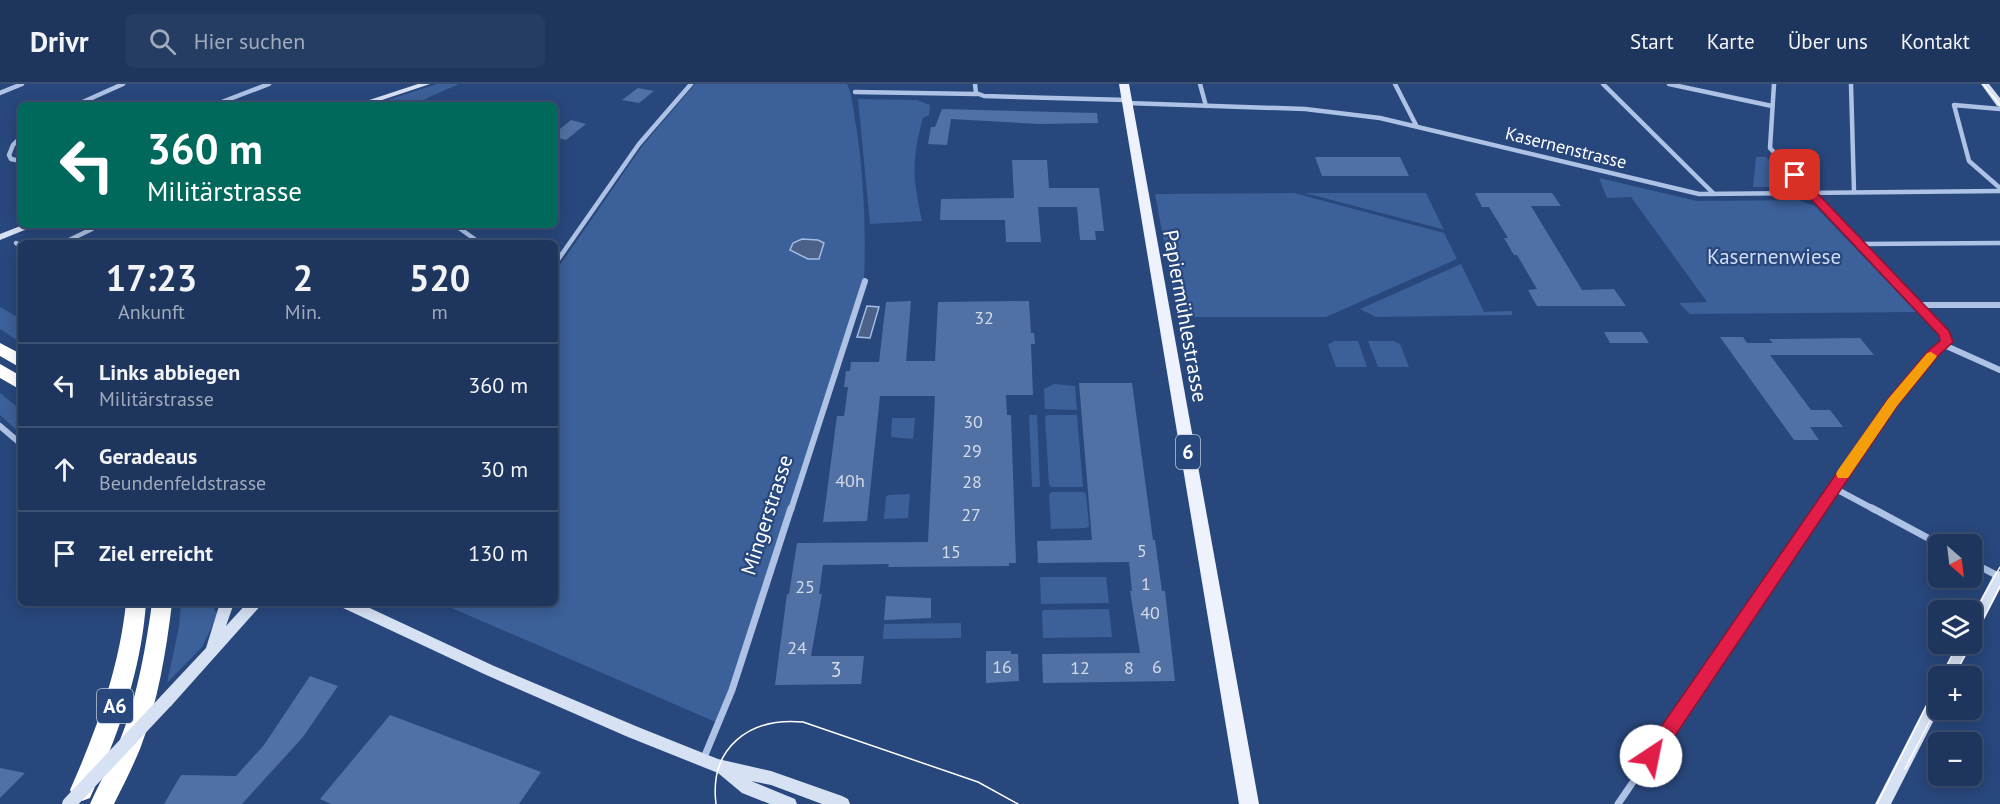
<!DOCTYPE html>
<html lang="de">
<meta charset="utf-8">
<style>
body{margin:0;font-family:"PT Sans",sans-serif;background:#263d63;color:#f1f3f6;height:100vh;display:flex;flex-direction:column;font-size:22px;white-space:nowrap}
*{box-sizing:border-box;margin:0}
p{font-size:20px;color:#a1abbc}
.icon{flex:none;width:33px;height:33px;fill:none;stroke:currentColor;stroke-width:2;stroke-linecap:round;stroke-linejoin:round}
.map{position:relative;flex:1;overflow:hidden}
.panel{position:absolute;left:18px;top:156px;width:540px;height:366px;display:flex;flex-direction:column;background:#1e355d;border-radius:9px;box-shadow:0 3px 15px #0003,0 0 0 2px #3c5072}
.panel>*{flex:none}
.banner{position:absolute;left:18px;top:18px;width:540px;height:126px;border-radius:9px;box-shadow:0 3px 15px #0003,0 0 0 2px #3c5072;background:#00695c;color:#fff;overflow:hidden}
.needle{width:39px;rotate:152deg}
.fabs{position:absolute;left:1928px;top:450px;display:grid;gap:12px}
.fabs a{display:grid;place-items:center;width:54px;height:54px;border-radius:9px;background:#1e355d;box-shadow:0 3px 15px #0003,0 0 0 2px #3c5072;font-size:30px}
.pin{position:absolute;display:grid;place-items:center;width:51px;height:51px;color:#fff;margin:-26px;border-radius:12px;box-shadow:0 3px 9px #0006}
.me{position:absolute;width:66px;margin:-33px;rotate:34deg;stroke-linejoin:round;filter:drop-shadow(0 0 4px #0008)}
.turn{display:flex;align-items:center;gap:21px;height:126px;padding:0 30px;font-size:27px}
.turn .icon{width:78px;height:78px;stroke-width:2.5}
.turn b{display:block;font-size:42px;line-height:51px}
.eta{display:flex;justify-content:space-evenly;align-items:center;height:102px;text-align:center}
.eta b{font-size:36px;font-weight:700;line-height:42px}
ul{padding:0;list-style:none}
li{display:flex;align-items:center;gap:18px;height:84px;padding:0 30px;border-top:2px solid #3c5072}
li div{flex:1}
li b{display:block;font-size:22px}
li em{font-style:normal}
header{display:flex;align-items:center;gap:36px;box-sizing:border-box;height:84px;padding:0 30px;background:#1e355d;border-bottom:2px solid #3c5072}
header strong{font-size:28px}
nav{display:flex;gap:33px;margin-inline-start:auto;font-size:21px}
.search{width:420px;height:54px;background:#263d63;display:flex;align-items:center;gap:15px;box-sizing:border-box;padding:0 21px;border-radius:9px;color:#a1abbc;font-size:22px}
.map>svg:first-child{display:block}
.green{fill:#3c6099}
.water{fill:#4b6188;stroke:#a2bce4;stroke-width:1.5}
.building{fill:#5170a4}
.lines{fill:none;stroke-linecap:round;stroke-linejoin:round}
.street-far2{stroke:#adc2e4;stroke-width:4.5}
.street-far1{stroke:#adc2e4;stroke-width:6}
.street{stroke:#adc2e4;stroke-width:7}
.secondary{fill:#d6e1f4;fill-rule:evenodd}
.primary{fill:#edf2fc;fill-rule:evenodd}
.highway{fill:#fff;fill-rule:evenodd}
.tram{stroke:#fff;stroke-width:1.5}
.secondary-bridge{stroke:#d6e1f4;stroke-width:14}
.route{fill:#e11d48;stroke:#92132f;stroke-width:1.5}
.slow{fill:#f59e0b}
.labels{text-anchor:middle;stroke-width:4.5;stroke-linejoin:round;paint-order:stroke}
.far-street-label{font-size:18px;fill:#fff;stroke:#28477c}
.number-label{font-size:18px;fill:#d4dbe8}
.shield{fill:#28477c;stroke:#bec8d8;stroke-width:1.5}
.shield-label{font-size:20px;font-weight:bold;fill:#fff}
.park-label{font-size:21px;fill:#d0ddf4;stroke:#28477c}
.street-label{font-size:21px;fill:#fff;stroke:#28477c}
.near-number-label{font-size:21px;fill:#d4dbe8}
</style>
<header>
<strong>Drivr</strong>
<div class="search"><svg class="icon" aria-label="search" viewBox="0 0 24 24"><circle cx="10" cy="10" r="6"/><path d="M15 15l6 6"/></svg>Hier suchen</div>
<nav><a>Start</a><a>Karte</a><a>Über uns</a><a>Kontakt</a></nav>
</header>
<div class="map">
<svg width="2000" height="720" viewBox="0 0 2000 720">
<rect width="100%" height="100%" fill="#28477c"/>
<g class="green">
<path d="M437 0H459L425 15 421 20 372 21Z"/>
<path d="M695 0H847C853 12 853 27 856 41 864 92 866 146 864 198L718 639 440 519H555V188L643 61Z"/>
<path d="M858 15 917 16 930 21 929 31 923 34C911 77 913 94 922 137L870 140Z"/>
<path d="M1756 73H1766L1795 103H1753Z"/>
<path d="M1599 94 1697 117 1799 116 1815 122 1916 228 1690 230 1679 219 1707 218 1631 113 1607 114Z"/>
<path d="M1294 109 1444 149 1457 175 1326 233H1178L1155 110Z"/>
<path d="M1305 109H1426L1444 146 1442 145Z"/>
<path d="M1461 180 1484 228 1512 227V231L1376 233 1360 225Z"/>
<path d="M0 223 21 235V259L0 245Z"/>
<path d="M1334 257H1358L1367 283H1336L1328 261Z"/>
<path d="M1368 257H1393L1400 260 1409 283H1378Z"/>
<path d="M1054 300 1075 302 1077 326 1045 325 1044 305Z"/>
<path d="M0 309 21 326V350L0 331Z"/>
<path d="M1029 331H1037L1040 403H1032Z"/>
<path d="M1048 331H1077L1083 403H1051L1049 401 1045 333Z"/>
<path d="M892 334H915L913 355 891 353Z"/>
<path d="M1052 408H1083L1086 410 1089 442 1086 444 1051 445 1049 410Z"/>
<path d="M910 410 908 434 884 435 886 413 889 411Z"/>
<path d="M1040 493H1106L1109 519 1041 520Z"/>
<path d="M181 519H215L214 527 219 528 202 563 167 599 179 543Z"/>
<path d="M1109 525 1112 553 1043 554 1042 528 1044 526Z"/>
<path d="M961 539V554L883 555 884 540Z"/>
</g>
<g class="water">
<path d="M802 155 818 156 824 159 819 175H808L790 166 793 159Z"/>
<path d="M867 222 879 223 870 254 857 253Z"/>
</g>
<g class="building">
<path d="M638 4 654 7 639 19 622 16Z"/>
<path d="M942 25 1097 29 1098 39 1040 40 951 35 947 61 928 60 931 43H935Z"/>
<path d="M571 36 586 40 566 56 555 53V49Z"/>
<path d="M1315 73H1400L1409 92H1322Z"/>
<path d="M1012 76H1047L1049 104H1099L1104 147H1095L1096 156H1080L1077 123H1038L1041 158H1006L1005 136H940L941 115 1014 114Z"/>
<path d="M1475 109H1552L1561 122H1531L1582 206 1614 205 1626 222H1537L1528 206 1537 205 1517 171H1514L1504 154H1508L1489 123H1482Z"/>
<path d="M911 217 906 277H935L938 218 1029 217 1031 249H1034L1035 260H1031L1033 311H1006L1007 331H1011L1016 479H1009V482L888 483 889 480 823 481 819 510H822L811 572H864L861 600 775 601 787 510H789L797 459 928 458 935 312H880L867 437 823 438 837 332H844L848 303H844L846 287H850L851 278H879L886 218Z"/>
<path d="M1604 248H1642L1649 259H1610Z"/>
<path d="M1720 253H1743L1747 259H1773L1769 255 1860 254 1874 271H1770L1811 326H1830L1843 343H1810L1819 356H1794Z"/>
<path d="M1079 299H1132L1153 456H1155L1162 507H1165L1175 597 1043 599 1042 570 1140 569 1130 507H1132L1129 478 1038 479 1037 457 1092 456Z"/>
<path d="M886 512 931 514V534L884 536Z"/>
<path d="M986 567H1011V570H1018L1019 597 986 599Z"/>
<path d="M310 592 338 602 303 653 242 720H164L181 691 236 692 264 661Z"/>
<path d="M390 631 541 688 519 720H331L320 715Z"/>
<path d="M0 684 25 689 0 714Z"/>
</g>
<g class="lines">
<g class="street-far2">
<path d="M975 0 976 9 984 12 1127 16"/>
<path d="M1200 0 1206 22"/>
<path d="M1395 0 1416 41"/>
<path d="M1603 0 1714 110"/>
<path d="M1669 0 1772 22"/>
<path d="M1774 0 1770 64 1888 190"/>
<path d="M1851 0 1854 107"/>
<path d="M855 8 977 10"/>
<path d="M0 9 22 0"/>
<path d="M1127 19 1305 25 1380 34 1699 110 2000 107"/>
<path d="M76 21 123 0"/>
<path d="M214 21 269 0"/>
<path d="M2000 25 1954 21 1969 77 2000 104"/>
<path d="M21 53 13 61 9 71 11 75 21 77"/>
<path d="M455 141 480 159"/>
<path d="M16 159 21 162"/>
<path d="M63 159 92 145"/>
<path d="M1861 160 2000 159"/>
<path d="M555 180 639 60 691 0"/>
</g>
<g class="street-far1">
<path d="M1918 221H2000"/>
<path d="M1944 261 2000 286"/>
<path d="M0 342 21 360"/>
<path d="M1834 404 1875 426"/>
<path d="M791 426 865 197"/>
<path d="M1819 426C1855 373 1897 297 1947 258L1945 250 1887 188"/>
</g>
<g class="street">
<path d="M1872 424 1939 460"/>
<path d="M1971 478 2000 493"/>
<path d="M703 676 732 606 791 424"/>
<path d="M1618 720 1820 424"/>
</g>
<g class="secondary">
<path d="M418 0H430L367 21H354Z"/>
<path d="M1981 0H1989L2000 14V23L1997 22Z"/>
<path d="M23 141H37L0 156V150Z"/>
<path d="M2000 487V505L1976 551 1971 553V534L1995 488Z"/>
<path d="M220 519H234L226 542 247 519H263L171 622 166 624 161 622 159 617 161 612 206 564Z"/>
<path d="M339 519H359L494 582 638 643 718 675 771 687 842 712 848 715 850 720H822L771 701 751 697 795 715 797 720H770L742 709 718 689 628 653 484 590 341 523Z"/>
<path d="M1971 558 1972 560 1955 592H1941L1958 560H1971Z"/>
<path d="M1938 606 1939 626 1891 720H1875L1933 607Z"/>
</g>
<path class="primary" d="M1119 0H1129L1259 720H1239Z"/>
<g class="highway">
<path d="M0 259 21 270V284L0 272Z"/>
<path d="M0 280 21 292V306L0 294Z"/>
<path d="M126 519H146C141 588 118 651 90 714L82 717 74 714 70 706C97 645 119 585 126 519Z"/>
<path d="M152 519H172C166 568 158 618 140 665 132 684 123 702 114 720H90C98 702 108 684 116 666 136 620 145 569 152 519Z"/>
</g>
<g class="tram">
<path d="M1983 0 2000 21"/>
<path d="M1971 534 2000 483"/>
<path d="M1971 559 2000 502"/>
<path d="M1941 592 1958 560"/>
<path d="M1954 592 1971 560"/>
<path d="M1905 685 1938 621"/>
<path d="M716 720C709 664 749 633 803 638L978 698 1018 720"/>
<path d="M1877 720 1938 599"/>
</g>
<path class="secondary-bridge" d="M69 720 166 617"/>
</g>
<path class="route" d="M1795 88 1798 89 1949 247 1953 258 1938 272 1897 322 1658 677 1651 680 1645 677 1643 672 1645 666 1888 315 1929 266 1940 257 1939 251 1791 94V89Z"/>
<path class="slow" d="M1931 268 1937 272 1935 275 1897 322 1848 394H1838L1836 390 1838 386 1888 315 1927 269Z"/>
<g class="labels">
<g class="far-street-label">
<text transform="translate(1566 64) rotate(14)" y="6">Kasernenstrasse</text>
</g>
<g class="number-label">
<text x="984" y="240">32</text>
<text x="973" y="344">30</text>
<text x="972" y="373">29</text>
<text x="850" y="403">40h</text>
<text x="972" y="404">28</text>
<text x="971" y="437">27</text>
<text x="1142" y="473">5</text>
<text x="951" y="474">15</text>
<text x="1146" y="506">1</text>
<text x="805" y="509">25</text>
<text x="1150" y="535">40</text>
<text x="797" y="570">24</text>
<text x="1002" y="589">16</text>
<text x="1157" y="589">6</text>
<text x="1080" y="590">12</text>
<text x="1129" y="590">8</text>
</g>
<g class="shield">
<rect x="1176" y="351" width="24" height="34" rx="4.5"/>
<rect x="97" y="605" width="36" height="34" rx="4.5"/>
</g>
<g class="shield-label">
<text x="1188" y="375">6</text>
<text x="115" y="629">A6</text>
</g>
<g class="park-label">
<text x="1774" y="180">Kasernenwiese</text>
</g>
<g class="street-label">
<text transform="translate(1185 232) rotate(80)" y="7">Papiermühlestrasse</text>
<text transform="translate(767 431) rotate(-72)" y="7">Mingerstrasse</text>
</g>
<g class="near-number-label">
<text x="836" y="593">3</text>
</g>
</g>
</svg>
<div class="fabs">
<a><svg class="needle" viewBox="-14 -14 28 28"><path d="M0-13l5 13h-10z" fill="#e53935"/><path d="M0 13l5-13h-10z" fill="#a1abbc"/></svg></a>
<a><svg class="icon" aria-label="layers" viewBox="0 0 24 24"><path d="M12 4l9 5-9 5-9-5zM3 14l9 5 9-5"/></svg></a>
<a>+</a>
<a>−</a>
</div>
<div class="pin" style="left:1795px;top:91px;background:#d93025"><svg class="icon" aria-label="arrive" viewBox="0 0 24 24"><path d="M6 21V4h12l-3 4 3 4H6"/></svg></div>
<svg class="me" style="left:1651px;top:672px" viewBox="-20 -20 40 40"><circle r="19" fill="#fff"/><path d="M0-13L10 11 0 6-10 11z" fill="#e11d48"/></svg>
<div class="banner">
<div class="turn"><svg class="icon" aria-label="left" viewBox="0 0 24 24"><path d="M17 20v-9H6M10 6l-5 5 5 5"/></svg><div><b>360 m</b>Militärstrasse</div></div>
</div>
<section class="panel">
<div class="eta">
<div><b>17:23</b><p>Ankunft</p></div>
<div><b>2</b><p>Min.</p></div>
<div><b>520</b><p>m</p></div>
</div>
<ul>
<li><svg class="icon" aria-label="left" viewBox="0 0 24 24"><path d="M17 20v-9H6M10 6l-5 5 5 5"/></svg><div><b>Links abbiegen</b><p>Militärstrasse</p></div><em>360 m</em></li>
<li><svg class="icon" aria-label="ahead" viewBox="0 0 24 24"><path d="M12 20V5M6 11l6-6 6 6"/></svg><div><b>Geradeaus</b><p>Beundenfeldstrasse</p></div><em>30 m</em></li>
<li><svg class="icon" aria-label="arrive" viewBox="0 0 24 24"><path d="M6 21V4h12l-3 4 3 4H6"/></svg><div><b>Ziel erreicht</b></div><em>130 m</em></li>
</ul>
</section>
</div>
